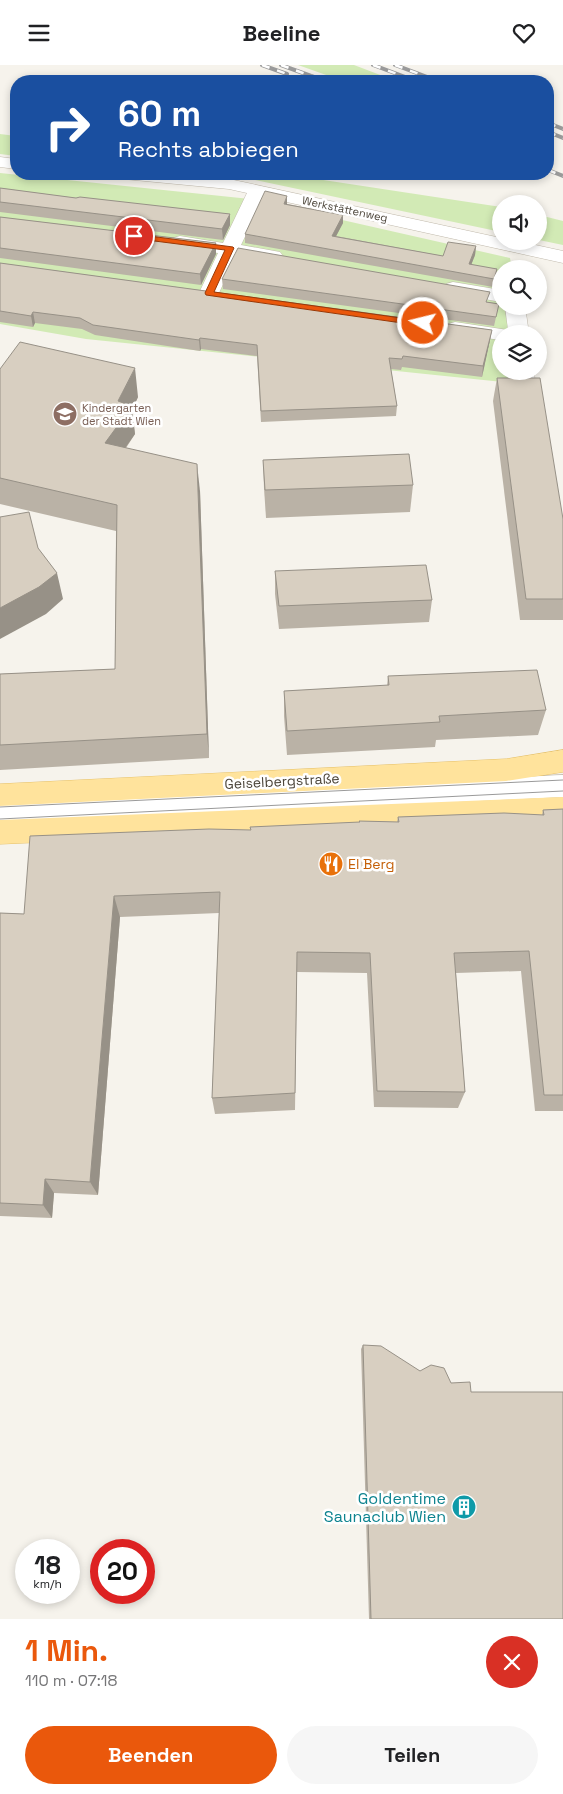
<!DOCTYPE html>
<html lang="de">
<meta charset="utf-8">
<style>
body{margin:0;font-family:"Space Grotesk",sans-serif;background:#f6f6f6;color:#202124;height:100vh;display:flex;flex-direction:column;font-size:19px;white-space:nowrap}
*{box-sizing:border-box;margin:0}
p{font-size:16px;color:#757577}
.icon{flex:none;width:28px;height:28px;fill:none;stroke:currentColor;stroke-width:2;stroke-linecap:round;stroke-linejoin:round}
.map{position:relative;height:1554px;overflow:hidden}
.details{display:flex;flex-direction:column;background:#fff;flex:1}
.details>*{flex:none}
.guide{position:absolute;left:10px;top:10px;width:544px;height:105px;border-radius:20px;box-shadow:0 2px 8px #0003;background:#1a4fa0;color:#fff;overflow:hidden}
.tools{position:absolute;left:492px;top:130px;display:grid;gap:10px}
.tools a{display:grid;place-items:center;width:55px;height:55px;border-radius:50%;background:#fff;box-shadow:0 2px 8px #0003;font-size:25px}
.speed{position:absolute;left:15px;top:1474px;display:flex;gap:10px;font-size:25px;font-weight:700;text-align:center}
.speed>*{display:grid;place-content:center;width:65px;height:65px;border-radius:50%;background:#fff;box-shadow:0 2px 8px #0003;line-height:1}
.speed small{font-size:12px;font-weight:400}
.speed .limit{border:8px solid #d22;background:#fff;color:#111}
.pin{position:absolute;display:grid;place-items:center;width:42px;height:42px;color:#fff;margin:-21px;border:2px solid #fff;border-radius:50%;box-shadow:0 1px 5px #0007}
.me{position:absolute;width:55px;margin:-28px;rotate:278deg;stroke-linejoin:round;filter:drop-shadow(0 0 4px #0008)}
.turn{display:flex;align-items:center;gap:18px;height:105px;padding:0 25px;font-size:22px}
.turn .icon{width:65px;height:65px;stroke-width:2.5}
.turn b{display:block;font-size:35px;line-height:42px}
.round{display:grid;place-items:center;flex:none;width:52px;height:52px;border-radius:26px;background:#f6f6f6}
.headline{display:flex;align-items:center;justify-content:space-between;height:85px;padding:0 25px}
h1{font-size:30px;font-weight:800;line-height:38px;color:#ea580c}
.primary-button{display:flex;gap:10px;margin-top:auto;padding:10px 25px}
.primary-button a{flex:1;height:58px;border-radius:30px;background:#ea580c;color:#fff;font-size:20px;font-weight:800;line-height:58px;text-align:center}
.primary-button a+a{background:#f6f6f6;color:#202124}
header{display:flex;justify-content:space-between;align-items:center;height:65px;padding:0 25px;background:#fff;font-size:22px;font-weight:800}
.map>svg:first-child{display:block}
.green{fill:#d2eab5}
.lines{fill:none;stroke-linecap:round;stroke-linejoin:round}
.minor-casing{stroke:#c2bbae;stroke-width:1}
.major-casing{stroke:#e6c16a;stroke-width:1}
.minor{fill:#fff;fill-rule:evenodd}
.major{fill:#ffe39c;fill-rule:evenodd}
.tram{stroke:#9a9a9a;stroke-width:1}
.rail-casing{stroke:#9a9a9a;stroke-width:4}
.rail{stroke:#fff;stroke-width:2.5;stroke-dasharray:8;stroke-linecap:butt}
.wall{fill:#bab2a6}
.shaded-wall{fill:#979187}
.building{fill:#d8cfc1;stroke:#979187}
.route{fill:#ea580c;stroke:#983908}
.labels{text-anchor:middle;stroke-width:5;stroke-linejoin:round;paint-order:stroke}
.far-street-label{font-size:11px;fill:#4b4439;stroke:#fff}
.far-education-label{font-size:11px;fill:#785e54;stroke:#fff;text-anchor:start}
.street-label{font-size:14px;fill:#4b4439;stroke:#fff}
.food-label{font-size:14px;fill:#c56008;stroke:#fff;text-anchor:start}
.near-culture-label{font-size:16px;fill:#0d838f;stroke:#fff;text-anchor:end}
</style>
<header><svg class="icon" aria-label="menu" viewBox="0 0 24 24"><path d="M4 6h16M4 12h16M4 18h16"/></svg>Beeline<svg class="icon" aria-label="heart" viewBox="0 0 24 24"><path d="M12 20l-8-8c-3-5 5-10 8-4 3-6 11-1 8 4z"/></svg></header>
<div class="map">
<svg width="563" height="1554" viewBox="0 0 563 1554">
<rect width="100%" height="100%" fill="#f6f3ec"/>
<g class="green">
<path d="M298 0H354L396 16H343Z"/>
<path d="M0 69 16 71V91L0 89Z"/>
<path d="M0 108 250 134 510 193 512 204H501V241H518L523 269H501V306H530L532 320 86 274 0 259Z"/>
<path d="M227 109H293L297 111 501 142V167Z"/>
<path d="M539 150 563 156V180L539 175Z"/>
</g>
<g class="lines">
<defs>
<g id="minor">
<path d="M0 92 16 94V104L0 102Z"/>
<path d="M115 109H178L229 114 501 173V176H517L563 186V198L264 132 241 180 280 187 283 191 280 195 273 197 236 191 219 228 216 232 209 234 202 232 199 228 218 188 173 181 171 177 173 173 180 171 223 178 247 128 229 124 124 114 118 113Z"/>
<path d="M453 217 501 225V237L446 227 443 223 446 219Z"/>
<path d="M505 241H525L529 269H501V275L455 269 448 267 445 263 448 259 455 257 508 265Z"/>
<path d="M514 306H534L535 317 532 322 525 324 518 322 515 317Z"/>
<path d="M563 710V732L0 759V737Z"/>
</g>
<g id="major">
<path d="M563 685V707L506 716 0 741V719L506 694Z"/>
<path d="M563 732V754L0 779V755Z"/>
</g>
</defs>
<use href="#minor" class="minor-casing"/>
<use href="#major" class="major-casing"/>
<use href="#minor" class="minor"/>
<use href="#major" class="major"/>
<g class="tram">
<path d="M0 742 563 715"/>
<path d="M0 754 563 726"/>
</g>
<defs>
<g id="rail">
<path d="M262 0 287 9"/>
<path d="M281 0 325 16"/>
<path d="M373 0 416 16"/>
<path d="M395 0 438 16"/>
<path d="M548 58 563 64"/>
<path d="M548 67 563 73"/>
<path d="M548 105 563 111"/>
</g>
</defs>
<use href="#rail" class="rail-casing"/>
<use href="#rail" class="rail"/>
</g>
<g class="wall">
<path d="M0 123 76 133 230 149V160L223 175 0 147Z"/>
<path d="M287 139 343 150V158L336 171 443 191 476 181 475 190 471 200 497 204 496 212 493 222 245 178V169Z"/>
<path d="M0 152 216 178V189L201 220 0 193Z"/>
<path d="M0 198 492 265 482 312 402 302 401 305 391 304 397 341 396 351 261 357 257 291 201 284 200 286 95 270 82 264 35 258 33 262 0 257Z"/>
<path d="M222 214 488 237 499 239 494 261 223 224Z"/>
<path d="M0 304 138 332 132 345 135 369 126 383 200 426 209 693 0 705V609L115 604 116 466 0 439Z"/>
<path d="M497 313 563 454V555H520L493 336Z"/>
<path d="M263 395 413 420 410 447 266 453 264 423Z"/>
<path d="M275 506 432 535 429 557 279 564 275 529Z"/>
<path d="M388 611 546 645 538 670 436 675 435 682 287 690 284 651V626L387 621Z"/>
<path d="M563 744V1046H535L521 906 456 908 465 1027 458 1043 374 1042 367 908 297 907 295 1045 215 1049 212 1033 219 848 120 852 98 1130 54 1128 52 1153 0 1151V848L24 849 250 765 359 758V756L397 757 398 752 542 750 543 745Z"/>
<path d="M363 1280 420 1306 451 1318 471 1327 563 1554H369L361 1284Z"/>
</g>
<g class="shaded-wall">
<path d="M287 131V139H284Z"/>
<path d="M230 149V160L223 175 222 164Z"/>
<path d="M343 150V158L332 179V171Z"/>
<path d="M216 178V189L201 220 200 209Z"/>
<path d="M476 181 475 190 468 208 469 199Z"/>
<path d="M497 204 496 212 493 222 494 214Z"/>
<path d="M33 247 35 258 33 262 31 251Z"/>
<path d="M492 265 490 275 482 312 483 301Z"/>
<path d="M200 273 201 284 200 286 199 275Z"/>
<path d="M135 303 138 332 132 345 135 369 109 406 105 378 118 336Z"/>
<path d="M197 399 200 426 209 693 207 669Z"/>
<path d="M57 508 63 534 46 549 0 574V543Z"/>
<path d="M114 831 120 852 98 1130 90 1117Z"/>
<path d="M45 1114 54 1128 52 1153 43 1140Z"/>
</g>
<g class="building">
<path d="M0 123 76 133 80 132 230 149 222 164 0 137Z"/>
<path d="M265 126 287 131 284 139 343 150 332 171 443 191 448 177 476 181 469 199 497 204 494 214 245 169Z"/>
<path d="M0 152 216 178 200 209 0 183Z"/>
<path d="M238 183 490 227 486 237 499 239 496 252 222 214Z"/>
<path d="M0 198 492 265 483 301 403 291 402 294 389 293 397 341 261 346 257 280 200 273 199 275 93 260 80 253 33 247 31 251 0 246Z"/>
<path d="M20 277 135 303 118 336 132 341 105 378 197 399 207 669 0 680V609L115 604 117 440 0 413V304Z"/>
<path d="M497 313H540L563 454V534H526Z"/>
<path d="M409 389 413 420 265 425 263 395Z"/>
<path d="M29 447 38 483 57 508 39 522 0 543V452Z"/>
<path d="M426 500 432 535 279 541 275 506Z"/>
<path d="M537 605 546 645 439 651 440 657 287 666 284 626 389 620 388 611Z"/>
<path d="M563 744V1030H544L529 886 454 888 465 1027 377 1026 370 888 297 887 295 1028 212 1033 220 827 114 831 90 1117 45 1114 43 1140 0 1138V848L24 849 30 771 209 764 251 765 250 762 360 757 359 756 399 757 398 752 504 748 544 750 543 745Z"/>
<path d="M363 1280 381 1281 420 1306 431 1300 444 1303 451 1318 470 1317 471 1327H563V1554H371Z"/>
</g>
<path class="route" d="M134 169 233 182 234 183 214 227 423 256 427 258 423 261 206 230 205 228 225 185 131 173V170Z"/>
<defs>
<symbol id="school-disc" viewBox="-11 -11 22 22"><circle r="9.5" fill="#8d6e63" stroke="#fff"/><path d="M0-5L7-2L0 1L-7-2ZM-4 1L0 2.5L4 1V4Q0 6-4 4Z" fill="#fff"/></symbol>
<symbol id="restaurant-disc" viewBox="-11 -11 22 22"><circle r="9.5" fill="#e8710a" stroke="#fff"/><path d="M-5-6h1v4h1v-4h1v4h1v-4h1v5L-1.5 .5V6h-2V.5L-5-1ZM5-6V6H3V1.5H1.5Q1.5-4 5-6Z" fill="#fff"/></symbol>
<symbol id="building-disc" viewBox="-11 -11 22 22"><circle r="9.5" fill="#0f9aa8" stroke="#fff"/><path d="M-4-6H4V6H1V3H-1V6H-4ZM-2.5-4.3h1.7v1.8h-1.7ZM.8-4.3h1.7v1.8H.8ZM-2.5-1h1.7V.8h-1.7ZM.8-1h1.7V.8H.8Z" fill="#fff"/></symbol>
</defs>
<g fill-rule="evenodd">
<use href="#school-disc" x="51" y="335" width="28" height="28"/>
<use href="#restaurant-disc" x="317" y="785" width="28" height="28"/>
<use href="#building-disc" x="450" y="1428" width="28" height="28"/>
</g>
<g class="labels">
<g class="far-street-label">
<text transform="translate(345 144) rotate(12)" y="4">Werkstättenweg</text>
</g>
<g class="far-education-label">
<text x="82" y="347">Kindergarten<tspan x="82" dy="13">der Stadt Wien</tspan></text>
</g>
<g class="street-label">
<text transform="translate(282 716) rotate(-3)" y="5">Geiselbergstraße</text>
</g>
<g class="food-label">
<text x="348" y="804">El Berg</text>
</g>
<g class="near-culture-label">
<text x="446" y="1439">Goldentime<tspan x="446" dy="18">Saunaclub Wien</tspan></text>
</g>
</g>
</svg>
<div class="tools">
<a><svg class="icon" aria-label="sound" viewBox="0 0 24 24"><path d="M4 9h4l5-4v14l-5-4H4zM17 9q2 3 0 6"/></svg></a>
<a><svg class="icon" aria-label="search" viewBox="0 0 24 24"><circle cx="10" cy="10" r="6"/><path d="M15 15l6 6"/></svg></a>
<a><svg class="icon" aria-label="layers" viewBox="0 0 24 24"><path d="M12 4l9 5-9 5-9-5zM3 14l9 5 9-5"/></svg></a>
</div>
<div class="speed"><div>18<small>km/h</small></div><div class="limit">20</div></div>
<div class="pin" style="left:134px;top:171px;background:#d93025"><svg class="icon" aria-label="arrive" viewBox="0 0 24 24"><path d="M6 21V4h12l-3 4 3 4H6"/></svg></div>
<svg class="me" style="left:423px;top:258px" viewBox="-20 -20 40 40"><circle r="17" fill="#ea580c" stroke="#fff" stroke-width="3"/><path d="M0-11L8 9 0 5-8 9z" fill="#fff"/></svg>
<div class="guide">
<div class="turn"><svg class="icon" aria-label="right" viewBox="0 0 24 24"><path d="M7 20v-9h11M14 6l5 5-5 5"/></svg><div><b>60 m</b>Rechts abbiegen</div></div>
</div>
</div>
<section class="details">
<div class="headline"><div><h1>1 Min.</h1><p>110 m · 07:18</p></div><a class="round" style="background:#d93025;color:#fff"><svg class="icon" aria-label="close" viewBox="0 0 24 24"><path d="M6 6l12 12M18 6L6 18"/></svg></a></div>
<div class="primary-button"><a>Beenden</a><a>Teilen</a></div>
</section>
